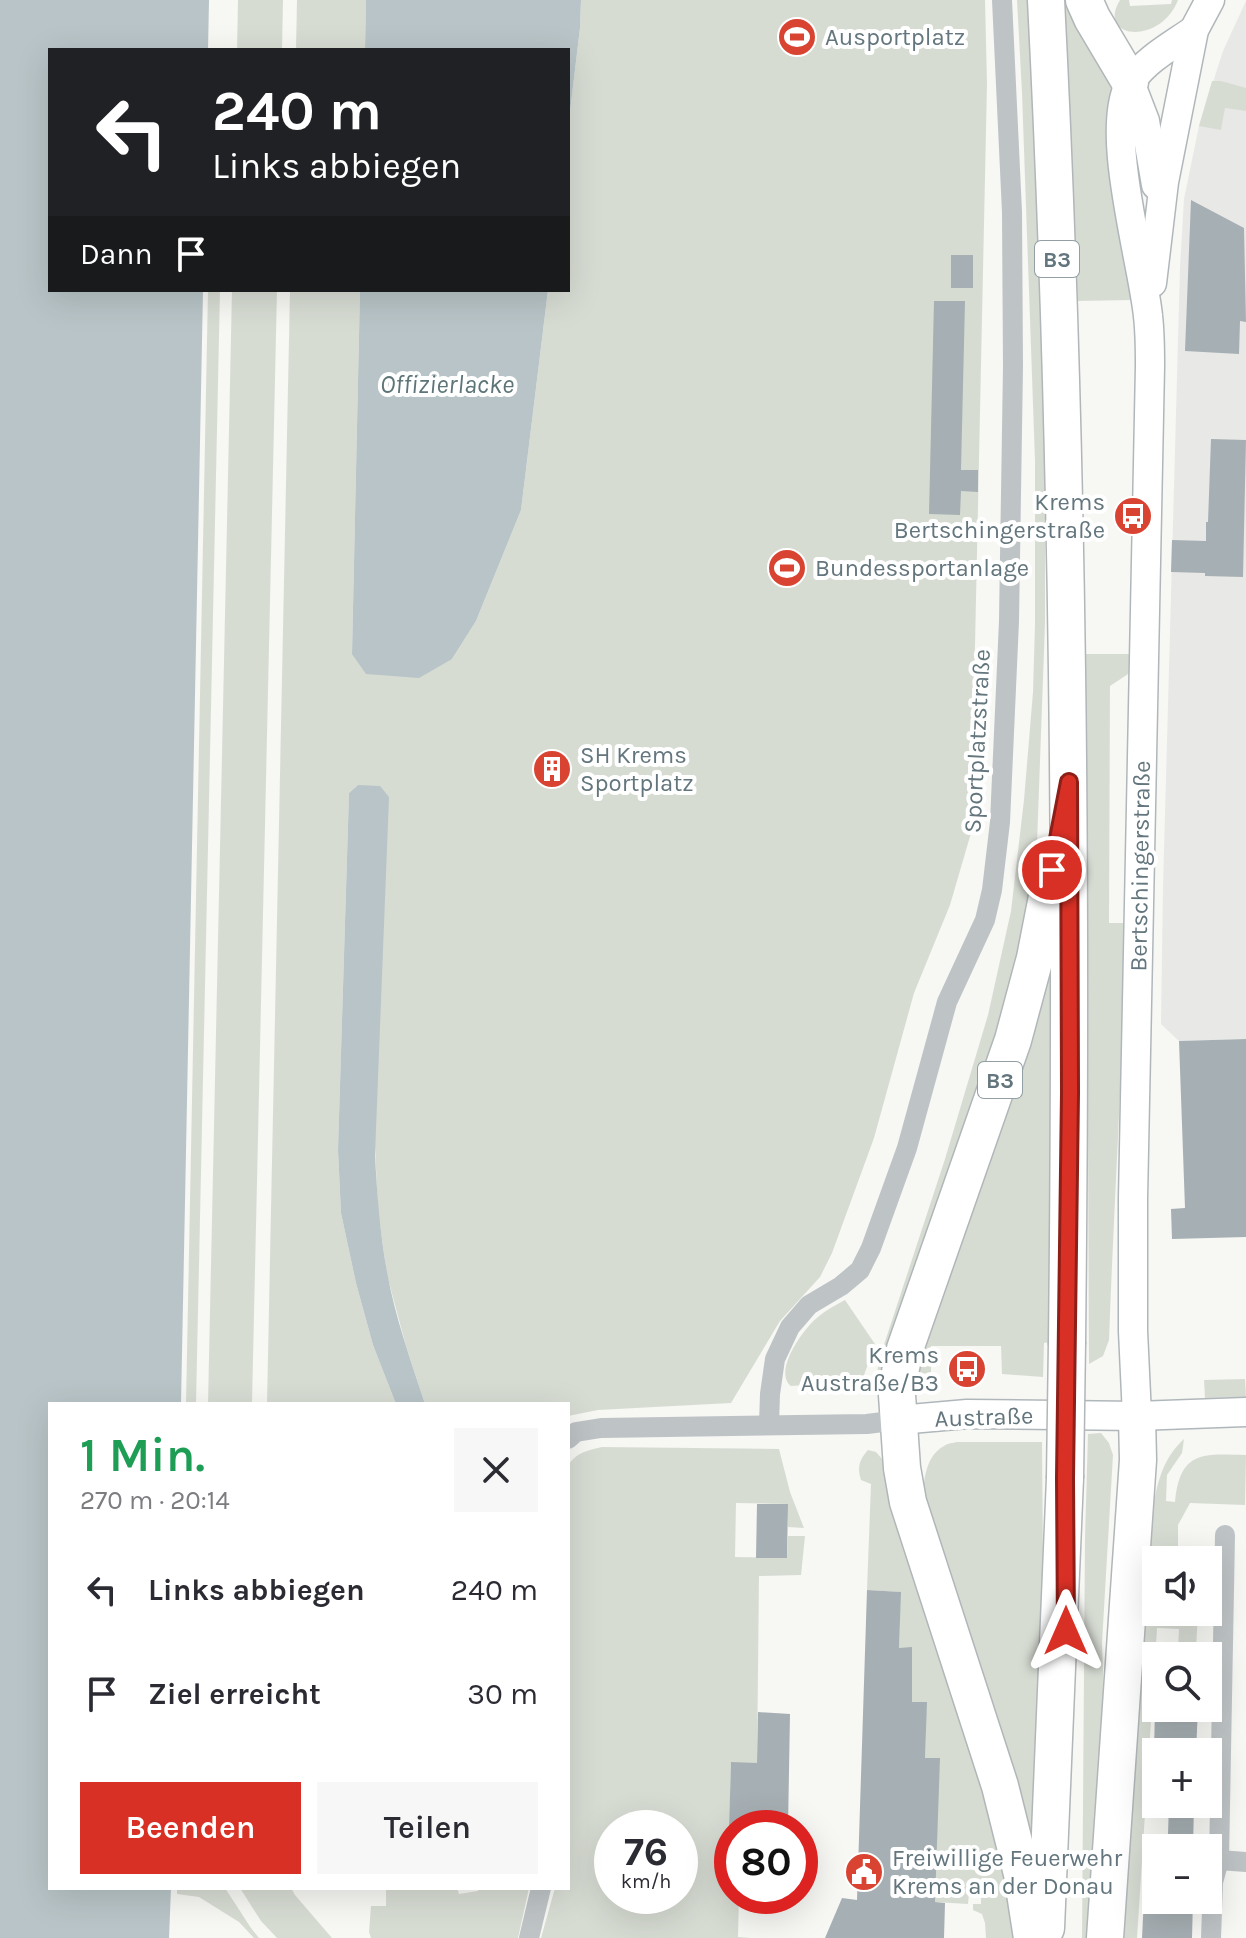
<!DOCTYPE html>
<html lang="de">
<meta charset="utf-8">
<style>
body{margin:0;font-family:Karla,sans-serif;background:#f7f7f7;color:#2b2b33;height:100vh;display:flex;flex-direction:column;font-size:30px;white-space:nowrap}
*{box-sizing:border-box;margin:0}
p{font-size:26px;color:#7c7c81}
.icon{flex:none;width:44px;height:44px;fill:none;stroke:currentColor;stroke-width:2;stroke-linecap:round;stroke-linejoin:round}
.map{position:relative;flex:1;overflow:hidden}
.details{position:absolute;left:48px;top:1402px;width:522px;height:488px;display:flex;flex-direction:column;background:#fff;border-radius:0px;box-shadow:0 8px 32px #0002}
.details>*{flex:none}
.guide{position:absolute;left:48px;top:48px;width:522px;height:244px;border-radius:0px;box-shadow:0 8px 32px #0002;background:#202124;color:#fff;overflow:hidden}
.fabs{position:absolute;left:1142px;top:1546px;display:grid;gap:16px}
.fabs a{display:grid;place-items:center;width:80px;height:80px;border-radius:0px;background:#fff;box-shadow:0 8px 32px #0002;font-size:40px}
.speed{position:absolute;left:594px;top:1810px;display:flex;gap:16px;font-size:40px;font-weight:700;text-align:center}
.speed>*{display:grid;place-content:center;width:104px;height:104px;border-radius:50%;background:#fff;box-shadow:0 8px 32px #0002;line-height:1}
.speed small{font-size:20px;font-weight:400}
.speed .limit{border:12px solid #d22;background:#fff;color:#111}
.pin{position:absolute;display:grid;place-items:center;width:68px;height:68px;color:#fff;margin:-34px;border:4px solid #fff;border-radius:50%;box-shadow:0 2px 8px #0007}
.me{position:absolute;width:88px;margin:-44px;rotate:0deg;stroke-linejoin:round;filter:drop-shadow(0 0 6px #0008)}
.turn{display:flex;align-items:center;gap:28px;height:168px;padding:0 32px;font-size:36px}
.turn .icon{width:104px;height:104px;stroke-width:2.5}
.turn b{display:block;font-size:56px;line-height:68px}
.then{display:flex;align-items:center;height:76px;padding:0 32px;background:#0003;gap:16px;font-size:30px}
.round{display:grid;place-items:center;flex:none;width:84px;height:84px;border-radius:0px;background:#f7f7f7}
.headline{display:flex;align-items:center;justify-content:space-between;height:136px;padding:0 32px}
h1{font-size:48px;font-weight:600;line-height:60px;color:#1e9e55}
.button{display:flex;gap:16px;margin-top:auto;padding:16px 32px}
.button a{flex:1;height:92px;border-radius:0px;background:#d93025;color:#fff;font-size:32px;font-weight:600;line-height:92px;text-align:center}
.button a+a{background:#f7f7f7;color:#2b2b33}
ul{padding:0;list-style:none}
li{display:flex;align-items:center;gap:24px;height:104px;padding:0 32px}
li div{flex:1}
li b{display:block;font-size:30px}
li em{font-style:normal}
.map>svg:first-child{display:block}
.built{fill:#e8e8e7}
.green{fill:#d7dcd3;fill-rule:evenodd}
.water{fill:#b8c4c7}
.building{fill:#a6afb3}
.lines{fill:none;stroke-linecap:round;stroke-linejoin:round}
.secondary-casing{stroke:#b0b7ba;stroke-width:31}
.highway-casing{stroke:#b1b6b8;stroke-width:39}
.street{stroke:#bec3c5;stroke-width:20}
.secondary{stroke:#fff;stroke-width:28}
.highway{stroke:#fff;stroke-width:36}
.highway-bridge-casing{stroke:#b1b6b8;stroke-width:39;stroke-linecap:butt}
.highway-bridge{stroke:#fff;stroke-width:36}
.route-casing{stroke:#8d1f18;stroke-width:20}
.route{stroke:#d93025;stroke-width:14}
.labels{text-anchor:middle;stroke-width:8;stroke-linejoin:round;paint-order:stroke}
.shield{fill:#fff;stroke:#929fa4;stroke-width:2}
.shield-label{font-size:22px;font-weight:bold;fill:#64767d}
.poi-label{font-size:24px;fill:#64767d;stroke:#fff;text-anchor:start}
.street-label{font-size:24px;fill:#64767d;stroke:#fff}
.water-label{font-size:26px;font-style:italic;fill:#5e7578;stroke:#fff}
</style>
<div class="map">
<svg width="1246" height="1938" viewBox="0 0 1246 1938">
<rect width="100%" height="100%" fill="#f7f7f4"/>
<path class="built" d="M1246 1V1039L1179 1041 1161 1024 1163 887 1180 268 1184 199 1199 126 1223 51Z"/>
<g class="green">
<path d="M238 0H283L282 50H237Z"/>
<path d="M297 0H366L365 50H296Z"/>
<path d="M581 0H985L987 84 971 833 950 905 914 993 874 1138 832 1253 820 1277 780 1321 731 1403 598 1410 568 1416V1404H425L406 1346 387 1275 378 1211 358 785 349 793 338 1150 341 1213 356 1283 373 1345 396 1404H267L290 290H360L352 654 452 659 476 621 521 510 548 290H568V128L580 28Z"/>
<path d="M1017 0H1028L1042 337 1045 462V623L1036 872 1023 954 881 1376 878 1377 877 1374 879 1360 945 1159 988 1015 1011 911 1024 800 1033 692 1035 624V461L1022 93Z"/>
<path d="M1065 0H1070L1113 77 1132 300 1077 301Z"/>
<path d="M1120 0H1129L1130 6 1171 4 1172 0H1178C1160 46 1096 39 1120 0Z"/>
<path d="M1212 81H1221L1246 88V111L1225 108 1221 130 1199 126Z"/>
<path d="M208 290H220L196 1404H186Z"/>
<path d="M232 290H277L252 1404H208Z"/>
<path d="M1086 654H1131V672L1110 686 1109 923H1126C1123 1062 1114 1201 1109 1340L1103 1356 1089 1364Z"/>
<path d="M1049 959H1054L1049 1342 1044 1343 1043 1377 1002 1374 1001 1346H931V1374L914 1373 918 1349 1031 1044Z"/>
<path d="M845 1300 875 1344 863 1378 859 1381 791 1386C773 1371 803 1329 818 1317 826 1310 836 1305 845 1300Z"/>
<path d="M1245 1379 1246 1397 1205 1398 1204 1380Z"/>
<path d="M1101 1433 1109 1443 1113 1455 1102 1643 1105 1724 1093 1938H1082L1085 1538 1088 1434Z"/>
<path d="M1184 1439 1182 1453 1167 1475 1166 1501 1175 1502C1180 1450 1203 1454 1246 1455L1245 1505 1190 1503 1178 1525V1560H1156V1612H1198L1196 1649 1178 1648 1179 1629 1157 1628 1137 1938H1119L1151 1520C1156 1489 1160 1461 1184 1439Z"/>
<path d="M957 1442H1042L1043 1563 1036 1857 923 1502C923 1483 925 1456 944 1446 948 1443 953 1443 957 1442Z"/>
<path d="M602 1447 779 1449 790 1492 804 1528 788 1527 787 1504 736 1503 735 1557 787 1558 788 1536H805L801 1575 759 1576 757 1763H731L728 1879 732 1880V1896H739L738 1937 751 1938H541L555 1888H568V1466C575 1453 588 1450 602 1447ZM612 1828H680V1896H612Z"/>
<path d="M868 1450 876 1452 882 1459 890 1478 988 1790 1017 1938H986L985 1923 982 1914 973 1910V1904H981V1896H974V1882H970L968 1904 935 1902 939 1758H925L926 1702H912V1648H899L900 1592 867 1590 871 1484 861 1480C857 1468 859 1460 868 1450Z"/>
<path d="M177 1888H225L251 1928 259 1938H254L239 1922 199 1897 177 1894Z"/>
<path d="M240 1888H291L295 1895 332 1938H277L261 1921Z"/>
<path d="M386 1888H457L459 1894 478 1891 479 1888H529L518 1938H371L369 1932 371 1906H386Z"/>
</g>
<g class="water">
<path d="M0 0H209L208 50H50V290H203L181 1404H50V1888H171L169 1938H0Z"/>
<path d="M366 0H581L580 28 568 128V50H365Z"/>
<path d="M360 290H548L521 510 476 621 452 659 419 678 366 674 352 654Z"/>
<path d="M358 785 380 786 389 797 375 1155C377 1194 380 1233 387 1272 395 1317 411 1361 425 1404H396L373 1345 356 1283 341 1213 338 1150 349 793Z"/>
</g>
<g class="building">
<path d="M1191 200 1244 228 1246 322 1240 321 1239 354 1185 351Z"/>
<rect x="951" y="255" width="22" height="33"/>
<path d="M934 301H965L961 470H978V492L961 491 960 515 929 514Z"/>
<path d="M1211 439 1246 440 1243 577 1205 576V573L1171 572 1172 540 1206 541V522H1208Z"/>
<path d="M542 753 564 754 562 785 541 784Z"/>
<path d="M1246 1039V1237L1172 1239 1171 1209 1185 1208 1179 1041Z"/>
<path d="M757 1504H788L787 1558H756Z"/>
<path d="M867 1590 901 1592 899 1648 912 1647V1702H927L925 1758H940L935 1902 945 1903 944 1938H825L842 1898 857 1900Z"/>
<path d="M1155 1708H1198L1196 1752H1154Z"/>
<path d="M758 1712 790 1714 788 1828H729L731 1762 757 1763Z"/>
<path d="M1169 1804H1194L1193 1848H1173V1834H1168Z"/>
<path d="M1144 1897 1156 1900H1193L1192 1938H1142Z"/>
</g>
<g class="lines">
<defs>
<g id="secondary">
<path d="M1130 82 1145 121 1156 185"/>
<path d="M1152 283 1164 182 1194 30 1210 0"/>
<path d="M1137 1416 1133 1331V1198L1150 366C1150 349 1150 333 1148 316 1143 263 1101 123 1132 80 1148 58 1173 45 1194 30"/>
<path d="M899 1420 967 1414 1137 1416 1246 1412"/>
</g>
<g id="highway">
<path d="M1046 0C1069 447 1072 895 1067 1342"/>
<path d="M1084 0 1092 18 1130 82"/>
<path d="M1046 1928 1065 1478"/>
<path d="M1032 1938 1022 1874 1000 1786 908 1502 902 1468 897 1395 898 1382 905 1349 1013 1040 1035 958 1053 866"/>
<path d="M1105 1938 1138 1460 1137 1416"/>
</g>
</defs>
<use href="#secondary" class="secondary-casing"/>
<use href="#highway" class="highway-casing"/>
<g class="street">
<path d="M769 1424 770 1394 775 1359 790 1327 809 1305 841 1286 860 1270 871 1248 907 1148 947 1002 985 920 992 890 1000 822 1009 621 1013 366 1012 212 1002 0"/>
<path d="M568 1439 576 1432 601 1428 867 1424 899 1420"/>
<path d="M1219 1860 1246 1862"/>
<path d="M529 1938 541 1888"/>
<path d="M1211 1938 1213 1882 1219 1860 1225 1535"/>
</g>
<use href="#secondary" class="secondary"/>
<use href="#highway" class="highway"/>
<defs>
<path id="highway-bridge" d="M1065 1478 1067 1342"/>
</defs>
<use href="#highway-bridge" class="highway-bridge-casing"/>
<use href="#highway-bridge" class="highway-bridge"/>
</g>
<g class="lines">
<defs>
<path id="route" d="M1052 870 1069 782 1070 1093 1065 1478 1066 1631"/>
</defs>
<use href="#route" class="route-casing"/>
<use href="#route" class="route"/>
</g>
<defs>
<symbol id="stadium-disc" viewBox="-11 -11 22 22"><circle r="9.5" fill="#d94432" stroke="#fff"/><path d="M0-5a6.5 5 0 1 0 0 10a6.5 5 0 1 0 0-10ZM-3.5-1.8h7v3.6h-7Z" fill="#fff"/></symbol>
<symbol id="bus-disc" viewBox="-11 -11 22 22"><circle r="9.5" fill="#d94432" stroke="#fff"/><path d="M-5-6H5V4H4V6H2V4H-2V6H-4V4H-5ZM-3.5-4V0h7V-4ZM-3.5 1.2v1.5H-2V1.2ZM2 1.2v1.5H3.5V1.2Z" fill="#fff"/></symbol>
<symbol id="building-disc" viewBox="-11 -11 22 22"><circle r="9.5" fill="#d94432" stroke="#fff"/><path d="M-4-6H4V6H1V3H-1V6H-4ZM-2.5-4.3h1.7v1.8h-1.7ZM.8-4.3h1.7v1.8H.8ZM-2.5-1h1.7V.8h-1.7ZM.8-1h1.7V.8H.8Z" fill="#fff"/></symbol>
<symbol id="civic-disc" viewBox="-11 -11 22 22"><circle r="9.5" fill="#d94432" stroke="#fff"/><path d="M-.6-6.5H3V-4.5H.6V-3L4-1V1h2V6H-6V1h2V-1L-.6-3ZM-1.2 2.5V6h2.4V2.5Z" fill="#fff"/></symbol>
</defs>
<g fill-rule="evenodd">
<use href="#stadium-disc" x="775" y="15" width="44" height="44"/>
<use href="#bus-disc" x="1111" y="494" width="44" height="44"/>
<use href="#stadium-disc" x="765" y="546" width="44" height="44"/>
<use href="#building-disc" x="530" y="747" width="44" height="44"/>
<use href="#bus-disc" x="945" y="1347" width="44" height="44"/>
<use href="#civic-disc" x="842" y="1850" width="44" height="44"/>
</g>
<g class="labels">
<g class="shield">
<rect x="1035" y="241" width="44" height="36" rx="6"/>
<rect x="978" y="1062" width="44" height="36" rx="6"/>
</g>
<g class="shield-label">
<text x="1057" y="267">B3</text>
<text x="1000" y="1088">B3</text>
</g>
<g class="poi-label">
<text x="825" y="45">Ausportplatz</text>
<text x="1105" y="510" text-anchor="end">Krems<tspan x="1105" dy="28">Bertschingerstraße</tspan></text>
<text x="815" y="576">Bundessportanlage</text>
<text x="580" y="763">SH Krems<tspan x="580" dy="28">Sportplatz</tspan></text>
<text x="939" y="1363" text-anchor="end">Krems<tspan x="939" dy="28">Austraße/B3</tspan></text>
<text x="892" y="1866">Freiwillige Feuerwehr<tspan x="892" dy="28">Krems an der Donau</tspan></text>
</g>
<g class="street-label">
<text transform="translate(977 741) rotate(-87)" y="8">Sportplatzstraße</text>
<text transform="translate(1140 866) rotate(-89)" y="8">Bertschingerstraße</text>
<text transform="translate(984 1417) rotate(-2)" y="8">Austraße</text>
</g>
<g class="water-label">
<text x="447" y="393">Offizierlacke</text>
</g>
</g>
</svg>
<div class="fabs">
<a><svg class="icon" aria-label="sound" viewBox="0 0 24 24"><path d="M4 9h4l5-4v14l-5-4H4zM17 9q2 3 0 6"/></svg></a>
<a><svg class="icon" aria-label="search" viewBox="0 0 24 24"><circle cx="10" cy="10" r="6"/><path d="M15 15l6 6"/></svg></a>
<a>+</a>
<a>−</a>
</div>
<div class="speed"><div>76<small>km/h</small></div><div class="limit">80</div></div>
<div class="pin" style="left:1052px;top:870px;background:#d93025"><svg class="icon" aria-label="arrive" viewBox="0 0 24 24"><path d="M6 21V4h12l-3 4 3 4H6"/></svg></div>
<svg class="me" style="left:1066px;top:1631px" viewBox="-20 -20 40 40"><path d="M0-17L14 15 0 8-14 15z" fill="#d93025" stroke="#fff" stroke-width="4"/></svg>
<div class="guide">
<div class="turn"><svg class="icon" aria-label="left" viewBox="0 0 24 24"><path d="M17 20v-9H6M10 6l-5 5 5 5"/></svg><div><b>240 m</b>Links abbiegen</div></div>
<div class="then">Dann<svg class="icon" aria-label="arrive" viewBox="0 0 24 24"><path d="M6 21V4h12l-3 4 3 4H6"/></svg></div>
</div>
<section class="details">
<div class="headline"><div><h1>1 Min.</h1><p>270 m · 20:14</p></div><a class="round"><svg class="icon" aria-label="close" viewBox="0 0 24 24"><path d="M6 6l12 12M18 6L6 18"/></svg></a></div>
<ul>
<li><svg class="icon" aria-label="left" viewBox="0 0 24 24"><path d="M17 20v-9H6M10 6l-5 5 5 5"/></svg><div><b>Links abbiegen</b></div><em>240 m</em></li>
<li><svg class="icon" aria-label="arrive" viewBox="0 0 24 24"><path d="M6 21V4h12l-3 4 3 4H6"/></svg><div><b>Ziel erreicht</b></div><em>30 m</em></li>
</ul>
<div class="button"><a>Beenden</a><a>Teilen</a></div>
</section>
</div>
